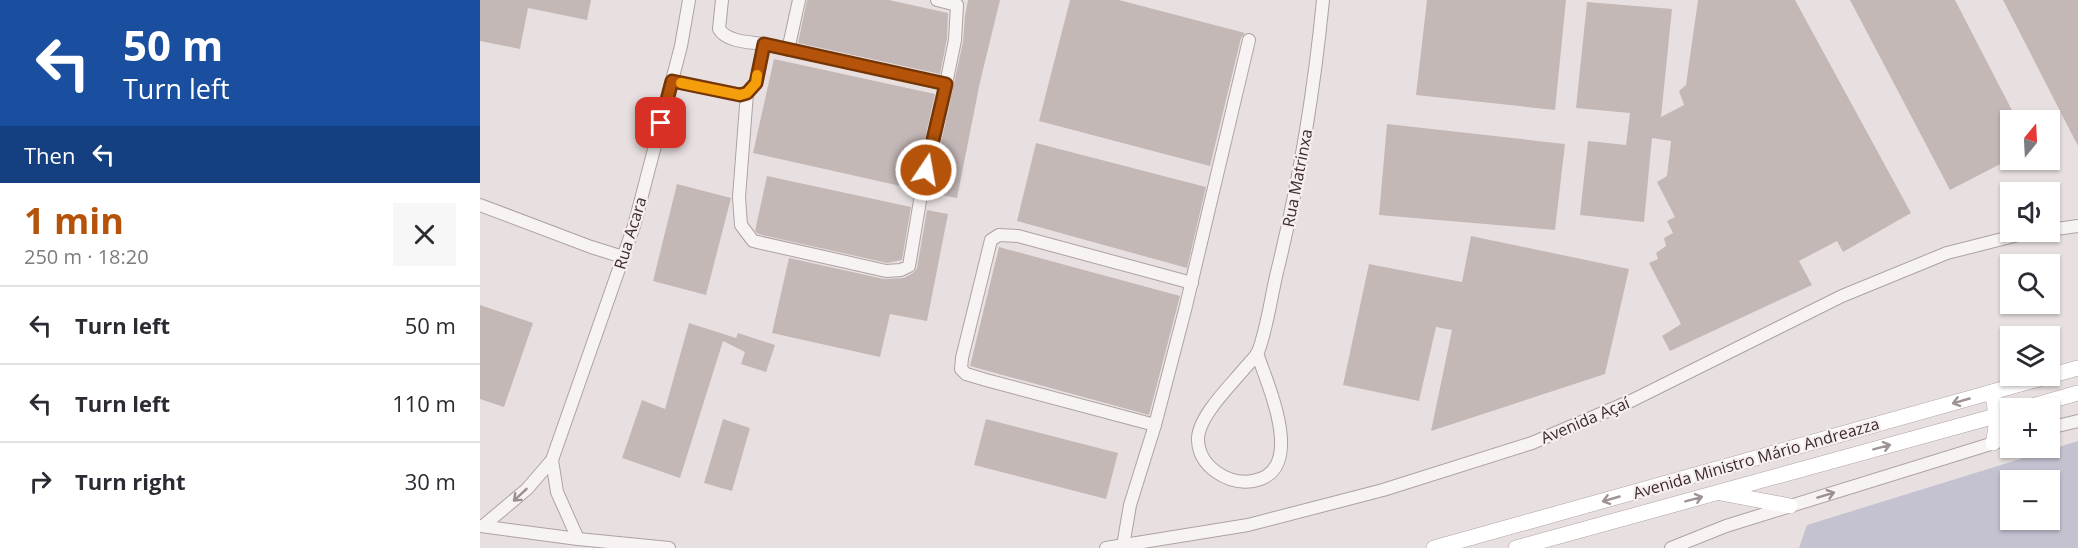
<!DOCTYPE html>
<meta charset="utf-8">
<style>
body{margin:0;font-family:"Open Sans",sans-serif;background:#f7f7f7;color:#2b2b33;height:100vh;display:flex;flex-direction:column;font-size:22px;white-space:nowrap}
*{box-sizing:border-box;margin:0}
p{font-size:20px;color:#7c7c81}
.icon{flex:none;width:33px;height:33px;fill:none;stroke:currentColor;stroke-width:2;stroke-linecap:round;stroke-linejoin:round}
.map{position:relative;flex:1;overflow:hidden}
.side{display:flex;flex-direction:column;background:#fff;width:480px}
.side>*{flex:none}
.top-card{background:#1a4fa0;color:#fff;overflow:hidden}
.needle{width:39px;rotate:18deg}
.buttons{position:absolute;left:1520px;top:110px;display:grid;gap:12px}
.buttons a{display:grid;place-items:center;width:60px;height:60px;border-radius:0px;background:#fff;box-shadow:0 2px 4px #0004;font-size:30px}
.pin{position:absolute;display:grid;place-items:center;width:51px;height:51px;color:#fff;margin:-26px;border-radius:12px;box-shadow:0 3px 9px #0006}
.me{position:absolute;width:66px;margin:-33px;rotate:12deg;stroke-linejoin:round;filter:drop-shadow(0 0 4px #0008)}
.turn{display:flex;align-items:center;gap:21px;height:126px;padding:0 24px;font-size:27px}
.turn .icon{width:78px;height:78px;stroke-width:2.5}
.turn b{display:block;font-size:42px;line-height:51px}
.then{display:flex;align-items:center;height:57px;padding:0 24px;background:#0003;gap:12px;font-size:22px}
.round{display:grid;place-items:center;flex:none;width:63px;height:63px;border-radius:0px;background:#f7f7f7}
.overview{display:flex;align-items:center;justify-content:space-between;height:102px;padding:0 24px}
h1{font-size:36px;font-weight:700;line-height:45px;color:#b45309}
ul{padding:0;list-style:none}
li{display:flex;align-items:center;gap:18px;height:78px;padding:0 24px;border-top:2px solid #e1e1e2}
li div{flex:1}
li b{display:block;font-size:22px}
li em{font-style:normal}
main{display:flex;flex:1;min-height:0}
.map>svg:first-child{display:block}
.green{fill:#c4c2d1;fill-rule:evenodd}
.building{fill:#c4b8b7}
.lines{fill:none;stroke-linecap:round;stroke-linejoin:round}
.minor-casing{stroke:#aea2a2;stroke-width:14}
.major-casing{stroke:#b3a0a0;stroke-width:16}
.minor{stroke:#f6f3f2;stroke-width:12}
.major{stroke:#fff;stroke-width:15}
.oneway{stroke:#9e9494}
.oneway2{stroke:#9a8e8e}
.route-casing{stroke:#753606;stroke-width:15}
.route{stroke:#b45309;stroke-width:10}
.slow{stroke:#f59e0b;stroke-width:10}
.labels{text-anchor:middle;stroke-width:4.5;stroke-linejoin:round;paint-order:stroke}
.street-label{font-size:16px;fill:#3e2a2a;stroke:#f6efef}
</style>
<main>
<section class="side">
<div class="top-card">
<div class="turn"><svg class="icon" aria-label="left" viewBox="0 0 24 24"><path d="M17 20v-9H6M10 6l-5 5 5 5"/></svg><div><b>50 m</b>Turn left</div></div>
<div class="then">Then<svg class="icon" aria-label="left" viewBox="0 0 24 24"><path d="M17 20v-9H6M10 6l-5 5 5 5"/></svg></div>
</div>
<div class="overview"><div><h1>1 min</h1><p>250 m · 18:20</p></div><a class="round"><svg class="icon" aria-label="close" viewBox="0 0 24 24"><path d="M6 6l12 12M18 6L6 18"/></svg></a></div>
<ul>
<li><svg class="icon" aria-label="left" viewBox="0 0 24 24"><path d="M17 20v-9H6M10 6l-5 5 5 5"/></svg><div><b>Turn left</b></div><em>50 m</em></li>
<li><svg class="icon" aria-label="left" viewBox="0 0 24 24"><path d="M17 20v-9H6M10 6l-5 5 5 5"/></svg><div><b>Turn left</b></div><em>110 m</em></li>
<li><svg class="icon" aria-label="right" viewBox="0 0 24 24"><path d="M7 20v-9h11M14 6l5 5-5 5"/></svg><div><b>Turn right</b></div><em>30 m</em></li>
</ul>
</section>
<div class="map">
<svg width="1598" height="548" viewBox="0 0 1598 548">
<rect width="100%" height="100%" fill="#e8e0e0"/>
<path class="green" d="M1598 441V548H1319L1327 525ZM1530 480H1569V519H1530Z"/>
<g class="building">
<path d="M0 0H111L107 20 48 8 40 49 0 41Z"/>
<path d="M327 0H409L468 13 467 39 460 74 318 43Z"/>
<path d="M488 0H520L500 82 477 198 450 193 483 42 485 15Z"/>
<path d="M590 0H639L765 33 761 38 730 166 559 121Z"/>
<path d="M947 0H1086L1075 110 936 95Z"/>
<path d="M1218 0H1315L1431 213 1363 252 1357 241 1319 261 1332 285 1190 351 1182 336 1201 324 1169 263 1178 259 1176 253 1186 246 1184 238 1193 233 1187 221 1195 217 1177 182 1187 176 1191 141 1172 138 1164 222 1100 215 1108 141 1146 145 1150 113 1096 108 1107 2 1192 9 1181 117 1204 105 1199 91 1206 85Z"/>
<path d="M1370 0H1475L1537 120H1530V159L1470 190Z"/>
<path d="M1523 0H1598V146Z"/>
<path d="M294 59 455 94 434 189 273 153Z"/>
<path d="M907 124 1085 144 1075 230 899 215Z"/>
<path d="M556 143 726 187 707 268 537 221Z"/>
<path d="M287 176 431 207 422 260 407 263 278 234 275 231Z"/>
<path d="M197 184 251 198 226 295 173 281Z"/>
<path d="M447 210 468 214 447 321 410 314 400 357 292 333 309 258 404 279 424 278 433 273 437 268Z"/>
<path d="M991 236 1149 269 1125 374 951 431 972 330 956 327 939 401 863 385 889 264 982 282Z"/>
<path d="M519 247 700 296 669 415 490 366Z"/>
<path d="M0 305 53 323 24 407 0 399Z"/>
<path d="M209 323 256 338 258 333 295 345 286 372 261 364 265 352 243 341 200 478 142 458 162 400 185 409Z"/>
<path d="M243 419 270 428 252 491 224 483Z"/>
<path d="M506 419 638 453 626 499 494 465Z"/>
</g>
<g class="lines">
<defs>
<g id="minor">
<path d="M242 0 239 29C247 42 269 42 284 44"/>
<path d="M308 50 319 0"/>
<path d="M192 81 259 95 267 93 276 83 284 44 466 84 475 40 477 5 457 0"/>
<path d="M267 93 259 197 261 225 273 241 406 271 421 270 429 266 442 189 466 84"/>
<path d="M0 205 111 247 143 257"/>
<path d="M1569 230 1598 226"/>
<path d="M777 353C787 384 828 471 773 481 748 485 719 467 718 440 717 418 750 386 764 369 768 364 775 358 778 352 787 329 791 297 797 272 819 183 834 92 843 0"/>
<path d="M675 425 506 380 486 374 481 369 482 358 511 240 519 235 538 236 712 283"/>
<path d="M1569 428 1598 421"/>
<path d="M72 460 77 492 98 539"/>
<path d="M0 526 98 539 189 548"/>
<path d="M3 526 47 489 72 460 154 226 201 46 209 0"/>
<path d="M643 546 650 505 675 425 705 310 769 40"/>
<path d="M626 548 768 525 903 490 1052 443 1153 400 1362 296 1467 253 1542 234 1562 231"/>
<path d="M1191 548 1246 526 1530 438"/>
</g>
<g id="major">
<path d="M1512 392C1516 410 1518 425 1513 443"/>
<path d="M1545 408 1598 393"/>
<path d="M1241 493 1310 506"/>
<path d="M954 548 1598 368"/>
<path d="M1036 548 1530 412"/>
</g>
</defs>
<use href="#minor" class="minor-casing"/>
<use href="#major" class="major-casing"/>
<use href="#minor" class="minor"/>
<use href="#major" class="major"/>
</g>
<defs><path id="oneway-shaft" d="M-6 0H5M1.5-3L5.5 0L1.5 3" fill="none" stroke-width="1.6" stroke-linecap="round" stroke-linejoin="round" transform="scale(1.5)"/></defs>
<g class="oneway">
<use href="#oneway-shaft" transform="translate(1481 401) rotate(164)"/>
<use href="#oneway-shaft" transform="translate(1402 447) rotate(-15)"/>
<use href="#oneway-shaft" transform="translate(1131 499) rotate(164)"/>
<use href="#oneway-shaft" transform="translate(1214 499) rotate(-15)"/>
</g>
<g class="oneway2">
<use href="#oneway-shaft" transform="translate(40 495) rotate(137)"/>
<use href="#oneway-shaft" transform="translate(1346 495) rotate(-17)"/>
</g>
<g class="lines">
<defs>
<path id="route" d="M181 123 192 81 260 95 267 93 276 83 284 44 466 84 446 170"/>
</defs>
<use href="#route" class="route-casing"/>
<use href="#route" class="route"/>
<path class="slow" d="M201 83 260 95 267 93 276 83 277 75"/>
</g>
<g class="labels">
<g class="street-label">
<text transform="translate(817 178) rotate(-79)" y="6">Rua Matrinxa</text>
<text transform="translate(150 233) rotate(-73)" y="6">Rua Acara</text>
<text transform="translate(1105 420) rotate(-23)" y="6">Avenida Açaí</text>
<text transform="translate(1276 458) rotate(-16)" y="6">Avenida Ministro Mário Andreazza</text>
</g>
</g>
</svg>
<div class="buttons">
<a><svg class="needle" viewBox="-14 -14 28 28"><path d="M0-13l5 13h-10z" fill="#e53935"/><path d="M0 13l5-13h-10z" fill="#7c7c81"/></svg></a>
<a><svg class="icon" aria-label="sound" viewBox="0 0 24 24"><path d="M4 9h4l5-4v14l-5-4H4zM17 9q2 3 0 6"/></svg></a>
<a><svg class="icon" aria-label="search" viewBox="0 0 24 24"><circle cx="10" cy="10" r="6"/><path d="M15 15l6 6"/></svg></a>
<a><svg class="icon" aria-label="layers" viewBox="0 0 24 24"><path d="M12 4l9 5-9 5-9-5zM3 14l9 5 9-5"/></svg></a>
<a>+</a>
<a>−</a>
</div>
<div class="pin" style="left:181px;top:123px;background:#d93025"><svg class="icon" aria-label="arrive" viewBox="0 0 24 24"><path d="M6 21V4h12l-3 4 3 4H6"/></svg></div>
<svg class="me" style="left:446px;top:170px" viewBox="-20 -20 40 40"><circle r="17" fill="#b45309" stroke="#fff" stroke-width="3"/><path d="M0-11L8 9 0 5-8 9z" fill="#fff"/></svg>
</div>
</main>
